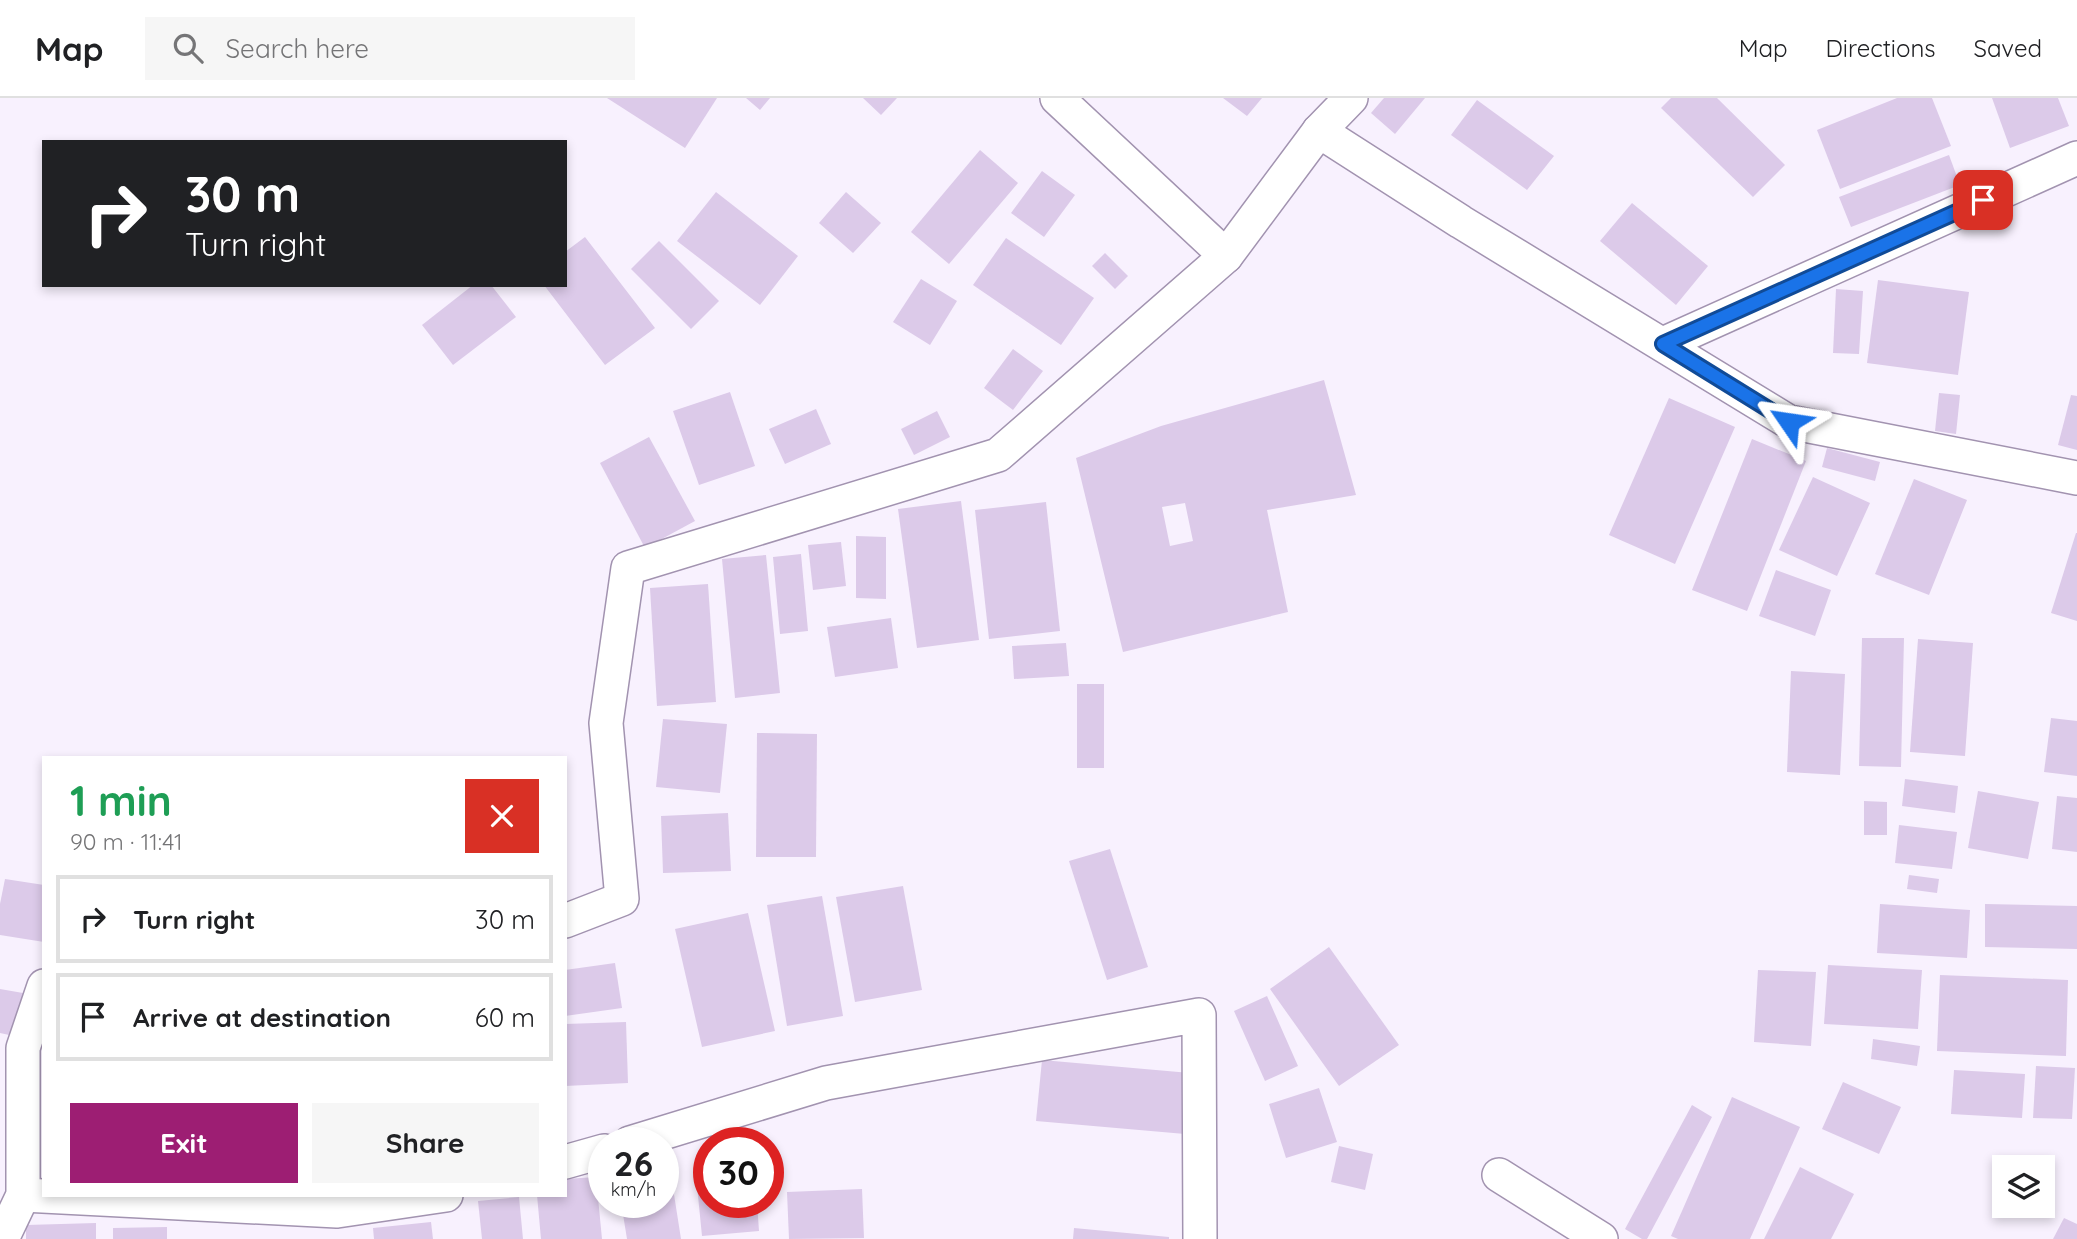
<!DOCTYPE html>
<meta charset="utf-8">
<style>
body{margin:0;font-family:Quicksand,sans-serif;background:#f6f6f6;color:#202124;height:100vh;display:flex;flex-direction:column;font-size:26px;white-space:nowrap}
*{box-sizing:border-box;margin:0}
p{font-size:23px;color:#757577}
.icon{flex:none;width:38px;height:38px;fill:none;stroke:currentColor;stroke-width:2;stroke-linecap:round;stroke-linejoin:round}
.map{position:relative;flex:1;overflow:hidden}
.sheet{position:absolute;left:42px;top:658px;width:525px;height:441px;display:flex;flex-direction:column;background:#fff;border-radius:0px;box-shadow:0 4px 10px #0003}
.sheet>*{flex:none}
.banner{position:absolute;left:42px;top:42px;width:525px;height:147px;border-radius:0px;box-shadow:0 4px 10px #0003;background:#202124;color:#fff;overflow:hidden}
.controls{position:absolute;left:1992px;top:1057px;display:grid;gap:14px}
.controls a{display:grid;place-items:center;width:63px;height:63px;border-radius:0px;background:#fff;box-shadow:0 4px 10px #0003;font-size:35px}
.speed{position:absolute;left:588px;top:1029px;display:flex;gap:14px;font-size:35px;font-weight:700;text-align:center}
.speed>*{display:grid;place-content:center;width:91px;height:91px;border-radius:50%;background:#fff;box-shadow:0 4px 10px #0003;line-height:1}
.speed small{font-size:18px;font-weight:400}
.speed .limit{border:10px solid #d22;background:#fff;color:#111}
.pin{position:absolute;display:grid;place-items:center;width:60px;height:60px;color:#fff;margin:-30px;border-radius:14px;box-shadow:0 4px 10px #0006}
.me{position:absolute;width:77px;margin:-38px;rotate:302deg;stroke-linejoin:round;filter:drop-shadow(0 0 5px #0008)}
.turn{display:flex;align-items:center;gap:24px;height:147px;padding:0 28px;font-size:32px}
.turn .icon{width:91px;height:91px;stroke-width:2.5}
.turn b{display:block;font-size:49px;line-height:60px}
.round{display:grid;place-items:center;flex:none;width:74px;height:74px;border-radius:0px;background:#f6f6f6}
.overview{display:flex;align-items:center;justify-content:space-between;height:119px;padding:0 28px}
h1{font-size:42px;font-weight:700;line-height:52px;color:#1e9e55}
.action{display:flex;gap:14px;margin-top:auto;padding:14px 28px}
.action a{flex:1;height:80px;border-radius:0px;background:#9d1e73;color:#fff;font-size:28px;font-weight:700;line-height:80px;text-align:center}
.action a+a{background:#f6f6f6;color:#202124}
ul{padding:0;list-style:none}
li{display:flex;align-items:center;gap:21px;height:88px;margin:0 14px 10px;padding:0 14px;border:4px solid #e0e0e0;border-radius:0px}
li div{flex:1}
li b{display:block;font-size:26px}
li em{font-style:normal}
header{display:flex;align-items:center;gap:42px;box-sizing:border-box;height:98px;padding:0 35px;background:#fff;border-bottom:2px solid #e0e0e0}
header strong{font-size:33px}
nav{display:flex;gap:38px;margin-inline-start:auto;font-size:24px}
.search{width:490px;height:63px;background:#f6f6f6;display:flex;align-items:center;gap:18px;box-sizing:border-box;padding:0 24px;border-radius:0px;color:#757577;font-size:26px}
.map>svg:first-child{display:block}
.building{fill:#dccae9;fill-rule:evenodd}
.lines{fill:none;stroke-linecap:round;stroke-linejoin:round}
.minor-casing{stroke:#a293b0;stroke-width:36}
.minor{stroke:#fff;stroke-width:33}
.route-casing{stroke:#114b97;stroke-width:18}
.route{stroke:#1a73e8;stroke-width:12}
</style>
<header>
<strong>Map</strong>
<div class="search"><svg class="icon" aria-label="search" viewBox="0 0 24 24"><circle cx="10" cy="10" r="6"/><path d="M15 15l6 6"/></svg>Search here</div>
<nav><a>Map</a><a>Directions</a><a>Saved</a></nav>
</header>
<div class="map">
<svg width="2077" height="1141" viewBox="0 0 2077 1141">
<rect width="100%" height="100%" fill="#f8f1fe"/>
<g class="building">
<path d="M607 0H717L685 50Z"/>
<path d="M746 0H770L760 12Z"/>
<path d="M863 0H897L881 17Z"/>
<path d="M1223 0H1262L1247 18Z"/>
<path d="M1384 0H1425L1395 36 1371 15Z"/>
<path d="M1671 0H1717L1785 67 1753 99 1661 10Z"/>
<path d="M1897 0H1932L1951 48 1840 91 1817 32Z"/>
<path d="M1992 0H2058L2069 28 2010 50Z"/>
<path d="M1477 2 1554 58 1527 92 1451 37Z"/>
<path d="M980 52 1018 85 949 166 911 134Z"/>
<path d="M1949 57 1960 87 1851 129 1839 99Z"/>
<path d="M1042 73 1075 97 1044 139 1011 115Z"/>
<path d="M716 94 798 158 760 207 677 143Z"/>
<path d="M846 94 881 125 853 155 819 125Z"/>
<path d="M1632 105 1708 168 1676 207 1600 143Z"/>
<path d="M585 139 655 230 605 267 544 187H565V154Z"/>
<path d="M1006 140 1094 200 1061 247 973 187Z"/>
<path d="M659 143 719 203 691 231 631 171Z"/>
<path d="M1105 155 1128 178 1115 191 1092 168Z"/>
<path d="M921 181 957 203 930 247 893 224Z"/>
<path d="M1878 182 1969 194 1958 277 1867 265Z"/>
<path d="M473 187H491L516 219 453 267 422 227Z"/>
<path d="M1836 191 1863 193 1859 256 1833 255Z"/>
<path d="M1013 251 1043 273 1013 312 984 290Z"/>
<path d="M1324 282 1356 397 1267 412 1288 514 1123 554 1076 360 1161 328ZM1185 405 1193 443 1170 448 1162 409Z"/>
<path d="M730 294 755 368 699 387 673 313Z"/>
<path d="M1939 295 1960 297 1956 336 1935 333Z"/>
<path d="M2071 297 2077 298V352L2058 347Z"/>
<path d="M1669 300 1735 329 1675 466 1609 437Z"/>
<path d="M816 311 831 346 785 366 769 331Z"/>
<path d="M937 313 950 339 914 357 901 331Z"/>
<path d="M649 339 695 423 645 450 600 365Z"/>
<path d="M1752 341 1806 363 1747 513 1692 492Z"/>
<path d="M1827 350 1880 364 1875 383 1822 369Z"/>
<path d="M1813 379 1870 405 1837 478 1779 452Z"/>
<path d="M1914 381 1967 402 1929 497 1875 476Z"/>
<path d="M961 403 979 542 917 550 898 411Z"/>
<path d="M1046 404 1060 533 989 541 975 412Z"/>
<path d="M2076 435H2077V523L2051 515Z"/>
<path d="M856 438 886 439V501L856 500Z"/>
<path d="M841 444 846 488 813 492 808 447Z"/>
<path d="M801 456 808 533 780 536 773 459Z"/>
<path d="M766 457 780 595 735 600 722 461Z"/>
<path d="M1776 472 1831 492 1815 538 1759 518Z"/>
<path d="M708 486 716 604 657 608 650 490Z"/>
<path d="M891 520 898 570 835 579 827 529Z"/>
<path d="M1862 540H1904L1901 669 1859 668Z"/>
<path d="M1918 541 1973 545 1965 658 1910 654Z"/>
<path d="M1066 545 1069 578 1014 581 1012 548Z"/>
<path d="M1791 573 1845 576 1840 677 1787 674Z"/>
<rect x="1077" y="586" width="27" height="84"/>
<path d="M2051 620 2077 623V678L2044 674Z"/>
<path d="M663 621 727 626 720 695 656 689Z"/>
<path d="M757 635 817 636 816 759H756Z"/>
<path d="M1905 681 1958 688 1955 715 1902 708Z"/>
<path d="M1978 693 2039 704 2028 761 1968 750Z"/>
<path d="M2057 698 2077 700V754L2052 751Z"/>
<path d="M1864 703 1887 704V737H1864Z"/>
<path d="M728 715 731 773 663 775 661 718Z"/>
<path d="M1899 727 1957 734 1952 771 1895 765Z"/>
<path d="M1110 751 1148 869 1107 882 1069 763Z"/>
<path d="M1909 777 1939 781 1937 795 1907 791Z"/>
<path d="M5 781 44 787V844L0 837V806Z"/>
<path d="M903 788 922 892 855 904 836 799Z"/>
<path d="M822 798 843 918 787 928 767 807Z"/>
<path d="M1880 806 1970 812 1967 860 1877 855Z"/>
<path d="M1985 806 2077 808V851L1985 849Z"/>
<path d="M748 815 775 933 702 949 675 831Z"/>
<path d="M1329 849 1399 947 1339 988 1270 891Z"/>
<path d="M615 865 622 910 565 918V872Z"/>
<path d="M1828 867 1922 872 1918 931 1824 926Z"/>
<path d="M1758 872 1816 874 1811 948 1754 944Z"/>
<path d="M1940 877 2068 882 2066 958 1937 953Z"/>
<path d="M0 891 23 895 14 938 0 935Z"/>
<path d="M1267 898 1298 968 1265 983 1234 913Z"/>
<path d="M626 924 628 985 565 988V926Z"/>
<path d="M1873 941 1920 948 1917 968 1871 961Z"/>
<path d="M1042 962 1190 975 1185 1036 1036 1023Z"/>
<path d="M2036 968 2075 970 2072 1021 2033 1020Z"/>
<path d="M1954 972 2025 976 2022 1020 1951 1016Z"/>
<path d="M1843 984 1901 1009 1879 1056 1822 1031Z"/>
<path d="M1319 990 1337 1044 1286 1060 1269 1006Z"/>
<path d="M1732 999 1800 1029 1750 1141H1678L1671 1138Z"/>
<path d="M1692 1007 1712 1019 1647 1141H1642L1625 1131Z"/>
<path d="M1339 1048 1373 1056 1365 1092 1331 1084Z"/>
<path d="M709 1066V1104H757L759 1133 702 1138 695 1068Z"/>
<path d="M1800 1069 1854 1096 1831 1141H1764Z"/>
<path d="M596 1079 602 1141H541L537 1097H565V1081Z"/>
<path d="M673 1090 681 1141H627L621 1104H663V1092Z"/>
<path d="M862 1091 864 1140 789 1141 787 1094Z"/>
<path d="M519 1099 523 1141H482L478 1103Z"/>
<path d="M2064 1120 2077 1126V1141H2053Z"/>
<path d="M431 1124 433 1141H374L373 1130Z"/>
<path d="M96 1125V1141H26V1127Z"/>
<path d="M167 1129V1141H113V1130Z"/>
<path d="M1074 1130 1169 1139V1141H1073Z"/>
</g>
<g class="lines">
<defs>
<g id="minor">
<path d="M1057 0 1226 158"/>
<path d="M1319 33 1461 124 1789 324 2077 380"/>
<path d="M1663 246 2077 60"/>
<path d="M565 823 622 801 606 625 628 470 998 357 1226 158 1319 33 1351 0"/>
<path d="M630 1045 826 985 1199 917 1200 1141"/>
<path d="M565 1064 604 1053"/>
<path d="M1499 1077 1601 1141"/>
<path d="M23 1097 337 1113 446 1097"/>
<path d="M2 1141 23 1097V950L44 888"/>
</g>
</defs>
<use href="#minor" class="minor-casing"/>
<use href="#minor" class="minor"/>
</g>
<g class="lines">
<defs>
<path id="route" d="M1789 324 1663 246 1983 102"/>
</defs>
<use href="#route" class="route-casing"/>
<use href="#route" class="route"/>
</g>
</svg>
<div class="controls">
<a><svg class="icon" aria-label="layers" viewBox="0 0 24 24"><path d="M12 4l9 5-9 5-9-5zM3 14l9 5 9-5"/></svg></a>
</div>
<div class="speed"><div>26<small>km/h</small></div><div class="limit">30</div></div>
<div class="pin" style="left:1983px;top:102px;background:#d93025"><svg class="icon" aria-label="arrive" viewBox="0 0 24 24"><path d="M6 21V4h12l-3 4 3 4H6"/></svg></div>
<svg class="me" style="left:1789px;top:324px" viewBox="-20 -20 40 40"><path d="M0-17L14 15 0 8-14 15z" fill="#1a73e8" stroke="#fff" stroke-width="4"/></svg>
<div class="banner">
<div class="turn"><svg class="icon" aria-label="right" viewBox="0 0 24 24"><path d="M7 20v-9h11M14 6l5 5-5 5"/></svg><div><b>30 m</b>Turn right</div></div>
</div>
<section class="sheet">
<div class="overview"><div><h1>1 min</h1><p>90 m · 11:41</p></div><a class="round" style="background:#d93025;color:#fff"><svg class="icon" aria-label="close" viewBox="0 0 24 24"><path d="M6 6l12 12M18 6L6 18"/></svg></a></div>
<ul>
<li><svg class="icon" aria-label="right" viewBox="0 0 24 24"><path d="M7 20v-9h11M14 6l5 5-5 5"/></svg><div><b>Turn right</b></div><em>30 m</em></li>
<li><svg class="icon" aria-label="arrive" viewBox="0 0 24 24"><path d="M6 21V4h12l-3 4 3 4H6"/></svg><div><b>Arrive at destination</b></div><em>60 m</em></li>
</ul>
<div class="action"><a>Exit</a><a>Share</a></div>
</section>
</div>
